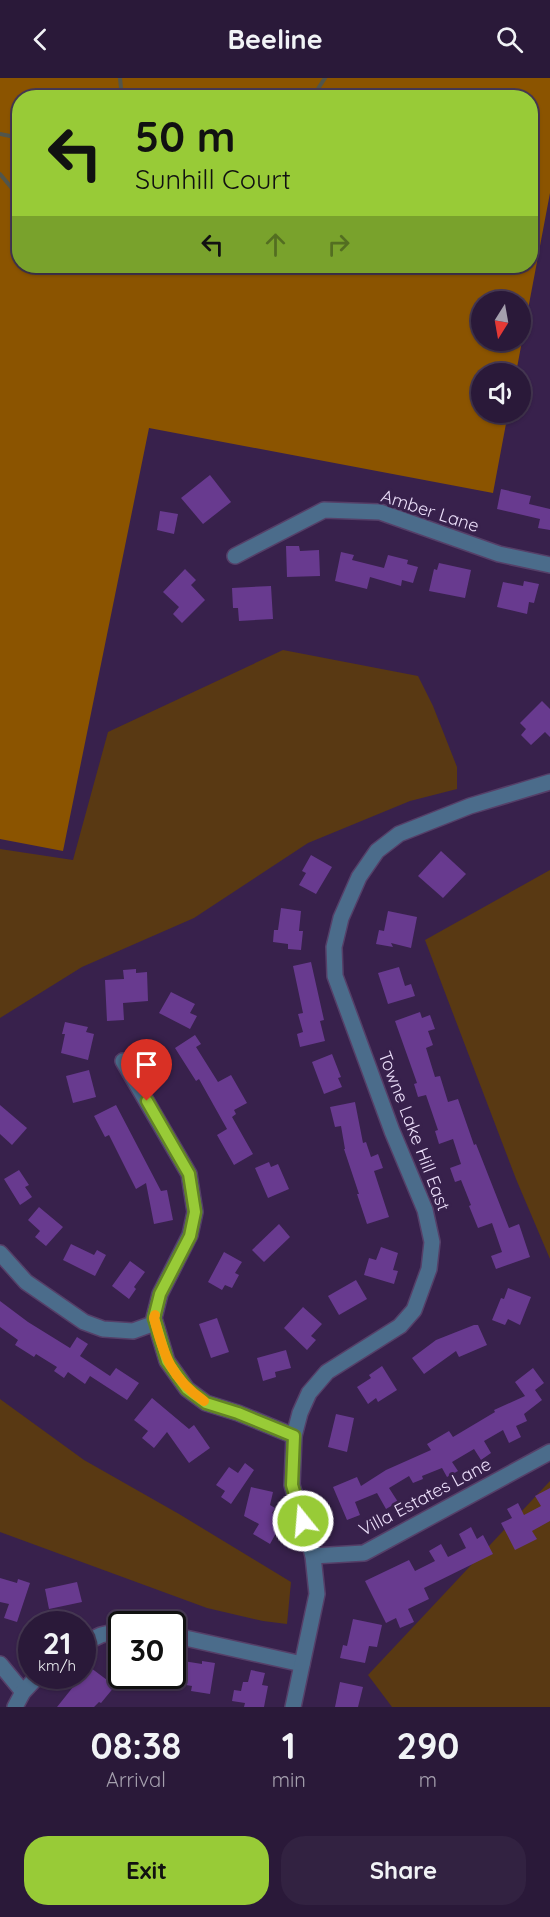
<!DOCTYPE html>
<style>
body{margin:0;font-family:Quicksand,sans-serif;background:#322241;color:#f1f3f6;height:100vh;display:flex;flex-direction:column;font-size:22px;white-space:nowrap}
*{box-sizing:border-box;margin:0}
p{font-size:20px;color:#a5a0ae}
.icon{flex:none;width:33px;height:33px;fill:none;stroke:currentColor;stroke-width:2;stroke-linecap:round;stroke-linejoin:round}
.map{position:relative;height:1629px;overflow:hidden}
.panel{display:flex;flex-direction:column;background:#2a1939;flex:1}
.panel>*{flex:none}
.guide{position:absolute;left:12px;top:12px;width:526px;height:183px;border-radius:24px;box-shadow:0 2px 4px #0004,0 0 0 2px #463853;background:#98cb37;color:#111;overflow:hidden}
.needle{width:39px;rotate:191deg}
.tools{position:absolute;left:471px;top:213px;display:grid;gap:12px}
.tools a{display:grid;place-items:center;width:60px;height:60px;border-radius:50%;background:#2a1939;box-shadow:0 2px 4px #0004,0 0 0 2px #463853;font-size:30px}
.speed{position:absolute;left:18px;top:1533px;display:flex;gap:12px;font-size:30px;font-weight:700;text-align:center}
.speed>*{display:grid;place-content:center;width:78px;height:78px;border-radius:50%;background:#2a1939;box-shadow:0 2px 4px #0004,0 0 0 2px #463853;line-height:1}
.speed small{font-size:15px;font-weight:400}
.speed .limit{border:3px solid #111;border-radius:9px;background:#fff;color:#111}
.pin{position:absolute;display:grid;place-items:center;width:51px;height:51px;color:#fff;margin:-62px -26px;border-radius:50% 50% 50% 0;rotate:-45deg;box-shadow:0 0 6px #0007}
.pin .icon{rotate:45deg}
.me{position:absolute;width:66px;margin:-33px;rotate:343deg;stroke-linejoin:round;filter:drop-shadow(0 0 4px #0008)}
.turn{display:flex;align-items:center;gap:21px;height:126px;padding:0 24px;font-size:27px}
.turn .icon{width:78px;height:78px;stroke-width:2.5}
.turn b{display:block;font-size:42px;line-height:51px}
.lanes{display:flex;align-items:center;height:57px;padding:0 24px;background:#0003;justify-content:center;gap:30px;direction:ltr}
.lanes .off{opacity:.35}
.eta{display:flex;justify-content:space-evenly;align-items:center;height:102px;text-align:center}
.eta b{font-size:36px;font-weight:700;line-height:42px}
.cta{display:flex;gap:12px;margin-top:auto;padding:12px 24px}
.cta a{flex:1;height:69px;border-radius:24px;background:#98cb37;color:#111;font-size:24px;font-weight:700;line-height:69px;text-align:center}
.cta a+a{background:#322241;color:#f1f3f6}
header{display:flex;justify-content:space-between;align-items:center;height:78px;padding:0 24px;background:#2a1939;font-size:27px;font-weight:700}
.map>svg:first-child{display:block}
.green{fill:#593913}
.forest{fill:#8b5400;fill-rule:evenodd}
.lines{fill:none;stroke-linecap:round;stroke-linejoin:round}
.stream{stroke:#51554b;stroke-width:4}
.building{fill:#683a8f}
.minor-casing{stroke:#553f68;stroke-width:18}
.minor{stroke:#4b6c8b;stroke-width:15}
.route-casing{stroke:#638424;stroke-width:15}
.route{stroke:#98cb37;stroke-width:10}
.slow{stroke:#f59e0b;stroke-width:10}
.labels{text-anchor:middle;stroke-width:6;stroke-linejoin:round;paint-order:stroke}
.street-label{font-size:18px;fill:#ebdef9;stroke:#38214c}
</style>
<header><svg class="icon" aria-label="back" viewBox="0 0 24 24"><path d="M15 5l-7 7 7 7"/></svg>Beeline<svg class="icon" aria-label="search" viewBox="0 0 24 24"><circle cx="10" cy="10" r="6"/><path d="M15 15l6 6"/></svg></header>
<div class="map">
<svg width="550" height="1629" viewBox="0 0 550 1629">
<rect width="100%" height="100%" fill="#38214c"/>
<g class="green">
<path d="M283 572 418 598 433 628 457 689V711L410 723 308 765 194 840 82 889 0 940V771L73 782 108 654Z"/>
<path d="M550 792V1181L516 1101 425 862Z"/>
<path d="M0 1321 84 1382 179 1436 291 1504 287 1546 263 1543 207 1530 0 1454Z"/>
<path d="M550 1403V1629H392L368 1597Z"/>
</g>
<path class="forest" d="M0 0H550V115L516 295 482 296V334L508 335 493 415 149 350 63 773 0 761ZM20 20H531V188H20ZM482 224H520V262H482Z"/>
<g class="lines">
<g class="stream">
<path d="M120 0 122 20"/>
<path d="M312 20 325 0"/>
<path d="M0 56 20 60"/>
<path d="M0 96 20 120"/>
</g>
</g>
<g class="building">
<path d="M210 397 231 424 203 446 181 420Z"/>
<path d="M501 411 531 418 529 426 550 431V452L538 450 540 441 497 431Z"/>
<path d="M160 433 178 436 174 456 157 452Z"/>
<path d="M286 468H299L300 473 319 472 320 498 287 499Z"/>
<path d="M341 474 354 477 352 482 384 490 388 477 408 482 407 486 418 489 413 505 402 502 401 508 370 499 367 511 335 503Z"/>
<path d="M439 485 471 492 465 520 429 513 434 491 437 492Z"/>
<path d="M185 491 196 502 191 507 205 522 182 545 173 536 179 529 163 514Z"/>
<path d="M524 503 539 506 534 525 529 524 527 536 497 529 503 504 523 508Z"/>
<path d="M271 508 273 541 239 543 238 530H233L232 510Z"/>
<path d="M542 623 550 631V659L545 654 531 667 521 657 526 651 520 645Z"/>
<path d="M441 773 466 796 443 820 418 798Z"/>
<path d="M311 777 332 789 316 816 299 807 306 795 302 793Z"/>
<path d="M281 830 301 833 299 853H303L301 872 288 871V866L273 864 274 852H278Z"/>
<path d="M388 833 417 839 411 870 391 865 393 869 376 866 379 852 384 853Z"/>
<path d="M311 884 324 942 320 943 325 963 300 969 297 956 303 954 298 936 303 935 293 888Z"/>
<path d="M399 889 405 908 411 906 415 918 388 926 378 895Z"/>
<path d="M136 891V895L147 894 148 923 123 925 124 942 107 943 105 902 124 901 123 892Z"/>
<path d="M171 914 195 926 190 935 197 938 190 951 159 935Z"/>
<path d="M420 934 422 940 430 937 435 951 428 953 433 967 426 970 435 999 440 998 448 1024 458 1021 474 1067 476 1066 509 1150 519 1146 530 1179 496 1191 491 1178 502 1174 492 1145 478 1150 469 1128 471 1127 461 1102 455 1104 450 1090 461 1086 453 1061 439 1066 435 1053 438 1052 426 1017 418 1019 414 1006 417 1005 395 943Z"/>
<path d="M65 944 88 949 86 954 94 956 88 982 61 975 65 956H62Z"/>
<path d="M195 957 201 966 196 969 218 1004 231 997 247 1025 234 1032 236 1036 232 1039 253 1076 234 1087 217 1057 227 1051 199 1001 196 1003 175 970Z"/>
<path d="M332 976 341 999 338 1000 342 1009 324 1016 312 984Z"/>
<path d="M89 992 96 1019 73 1025 66 998Z"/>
<path d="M355 1024 363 1065 366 1064 371 1079 378 1076 383 1090 374 1093 389 1139 367 1146 357 1116H359L344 1071H345L341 1048 335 1049 330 1029Z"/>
<path d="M0 1027 27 1050 12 1067 0 1056Z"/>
<path d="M116 1027 161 1113 167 1112 173 1142 154 1146 146 1105 136 1111 109 1057 105 1059 94 1038Z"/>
<path d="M269 1084 271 1089 278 1086 289 1111 268 1120 255 1090Z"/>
<path d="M19 1092 29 1107 25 1109 32 1119 20 1127 4 1101Z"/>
<path d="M39 1129 63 1149 46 1168 35 1159 40 1153 28 1142Z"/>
<path d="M279 1146 290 1159 264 1184 252 1172Z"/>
<path d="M71 1166 94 1177 97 1172 106 1177 95 1198 63 1182Z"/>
<path d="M381 1169 398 1175 393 1192 398 1193 394 1206 364 1197 369 1180 376 1182Z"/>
<path d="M224 1174 242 1184 235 1195 239 1197 232 1210 225 1207 222 1212 208 1204Z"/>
<path d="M130 1183 145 1194 134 1209 136 1211 129 1221 112 1208Z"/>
<path d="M356 1202 367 1221 339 1237 328 1218Z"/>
<path d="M508 1210 531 1219 520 1247 508 1241 505 1247 492 1242 501 1220 504 1221Z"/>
<path d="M0 1223 28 1244 70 1270 77 1259 88 1266 80 1278 110 1298 116 1290 139 1305 127 1322 90 1298 85 1306 68 1294 64 1300 54 1293 57 1289 36 1276 34 1279 15 1267 18 1262 0 1249Z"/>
<path d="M303 1229 322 1246 311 1258 316 1262 307 1272 284 1250Z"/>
<path d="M217 1240 229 1274 211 1280 199 1246Z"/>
<path d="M474 1247H478L487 1267 459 1279 456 1273 424 1296 412 1280 436 1262Z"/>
<path d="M286 1272 291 1290 275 1294 276 1299 263 1303 257 1280Z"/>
<path d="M382 1288 397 1312 378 1324 376 1320 368 1326 357 1309 371 1300 369 1297Z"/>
<path d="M533 1290 544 1305 535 1312 542 1322 524 1336 527 1343 516 1348 521 1359 509 1365 503 1352 484 1363 491 1375 481 1382 474 1371 452 1384 458 1393 447 1399 442 1390 422 1398 423 1401 413 1405 409 1398 389 1410 398 1424 386 1431 377 1415 355 1424 360 1437 347 1442 333 1409 357 1399 361 1408 386 1392 431 1372 427 1366 449 1353 453 1359 495 1334 494 1332 525 1318 515 1304Z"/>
<path d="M152 1320 189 1351 194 1347 210 1370 189 1385 167 1354 154 1370 142 1360 148 1353 134 1342Z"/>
<path d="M336 1336 354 1340 347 1374 328 1369Z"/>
<path d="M245 1385 254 1392 231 1426 221 1419 225 1413 216 1407 229 1389 238 1395Z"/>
<path d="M251 1409 273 1414 270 1427 275 1430 272 1435 277 1438 273 1444 280 1448 270 1466 253 1456 259 1446 244 1438Z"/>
<path d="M550 1410V1443L532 1453 537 1461 515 1472 501 1445 512 1440 507 1431 518 1425 524 1437 541 1428 535 1418Z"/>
<path d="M471 1449 477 1461 483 1457 493 1476 424 1510 429 1521 408 1531 414 1544 400 1550 396 1540 386 1545 365 1503 409 1482 415 1493 435 1483 429 1473 441 1466 448 1479 466 1470 459 1456Z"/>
<path d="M0 1500 17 1505 18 1501 30 1505 17 1544 4 1540 9 1526 0 1524Z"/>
<path d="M77 1504 82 1524 49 1531 45 1511Z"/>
<path d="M353 1541 382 1547 377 1569 369 1568 365 1585 340 1580 343 1567 347 1568Z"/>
<path d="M177 1582 202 1586V1583L215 1585 210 1616 191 1613 192 1608 174 1605Z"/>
<path d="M87 1587 115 1608 101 1625 99 1624 94 1629H57L81 1599 79 1598H82V1593Z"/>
<path d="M251 1592 265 1595 262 1607 268 1608 264 1629H244L245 1625 232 1623 234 1612 241 1613 243 1604H248Z"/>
<path d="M340 1604 363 1609 358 1629H335Z"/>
</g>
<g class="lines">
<defs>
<g id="minor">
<path d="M235 478 324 432 380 434 499 476 550 487"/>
<path d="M123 983 189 1096 195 1134 190 1157 160 1216 154 1240 167 1283 187 1311 206 1325 238 1335 294 1358"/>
<path d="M0 1175 26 1204 84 1244 103 1251 133 1253 155 1245"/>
<path d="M313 1478 364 1475 550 1374"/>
<path d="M172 1557 302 1586"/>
<path d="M82 1566 101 1557 122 1552"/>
<path d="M0 1586 23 1614"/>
<path d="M15 1629 23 1614 38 1598"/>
<path d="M293 1629 317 1516 313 1478 292 1407 294 1358 300 1335 309 1315 327 1294 400 1248 414 1232 429 1191 432 1164 425 1132 392 1053 335 898 334 869 341 840 359 799 377 773 399 756 470 728 550 704"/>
</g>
</defs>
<use href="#minor" class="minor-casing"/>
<use href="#minor" class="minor"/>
</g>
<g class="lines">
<defs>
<path id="route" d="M147 1023 189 1096 195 1134 190 1158 160 1216 154 1240 167 1283 187 1311 206 1325 238 1335 294 1358 292 1407 303 1443"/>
</defs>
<use href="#route" class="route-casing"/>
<use href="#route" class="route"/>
<path class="slow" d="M155 1237 154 1240C164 1278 171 1300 204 1323"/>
</g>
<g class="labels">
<g class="street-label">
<text transform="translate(430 433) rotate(18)" y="6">Amber Lane</text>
<text transform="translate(414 1053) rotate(69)" y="6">Towne Lake Hill East</text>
<text transform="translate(425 1419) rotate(-28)" y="6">Villa Estates Lane</text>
</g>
</g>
</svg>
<div class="tools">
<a><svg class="needle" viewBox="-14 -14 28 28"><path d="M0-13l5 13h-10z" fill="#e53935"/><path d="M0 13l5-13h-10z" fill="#a5a0ae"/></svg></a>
<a><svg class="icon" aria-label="sound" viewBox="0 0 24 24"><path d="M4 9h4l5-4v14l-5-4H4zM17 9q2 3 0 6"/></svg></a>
</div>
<div class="speed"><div>21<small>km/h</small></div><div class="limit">30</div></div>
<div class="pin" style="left:147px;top:1023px;background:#d93025"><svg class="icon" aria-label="arrive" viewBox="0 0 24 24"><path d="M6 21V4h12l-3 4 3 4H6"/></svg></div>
<svg class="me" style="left:303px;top:1443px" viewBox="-20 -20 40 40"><circle r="17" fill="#98cb37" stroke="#fff" stroke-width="3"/><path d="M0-11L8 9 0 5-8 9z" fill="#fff"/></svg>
<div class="guide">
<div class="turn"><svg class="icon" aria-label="left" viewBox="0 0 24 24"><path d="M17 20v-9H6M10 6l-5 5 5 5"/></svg><div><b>50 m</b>Sunhill Court</div></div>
<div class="lanes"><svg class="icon" aria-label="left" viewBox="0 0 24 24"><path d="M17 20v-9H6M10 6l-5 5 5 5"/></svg><svg class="icon off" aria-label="ahead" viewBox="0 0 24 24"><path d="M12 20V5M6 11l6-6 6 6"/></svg><svg class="icon off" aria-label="right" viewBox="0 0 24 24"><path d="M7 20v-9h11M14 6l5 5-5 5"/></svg></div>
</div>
</div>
<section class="panel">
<div class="eta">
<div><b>08:38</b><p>Arrival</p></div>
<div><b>1</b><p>min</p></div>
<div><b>290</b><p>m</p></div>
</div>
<div class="cta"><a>Exit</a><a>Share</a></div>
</section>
